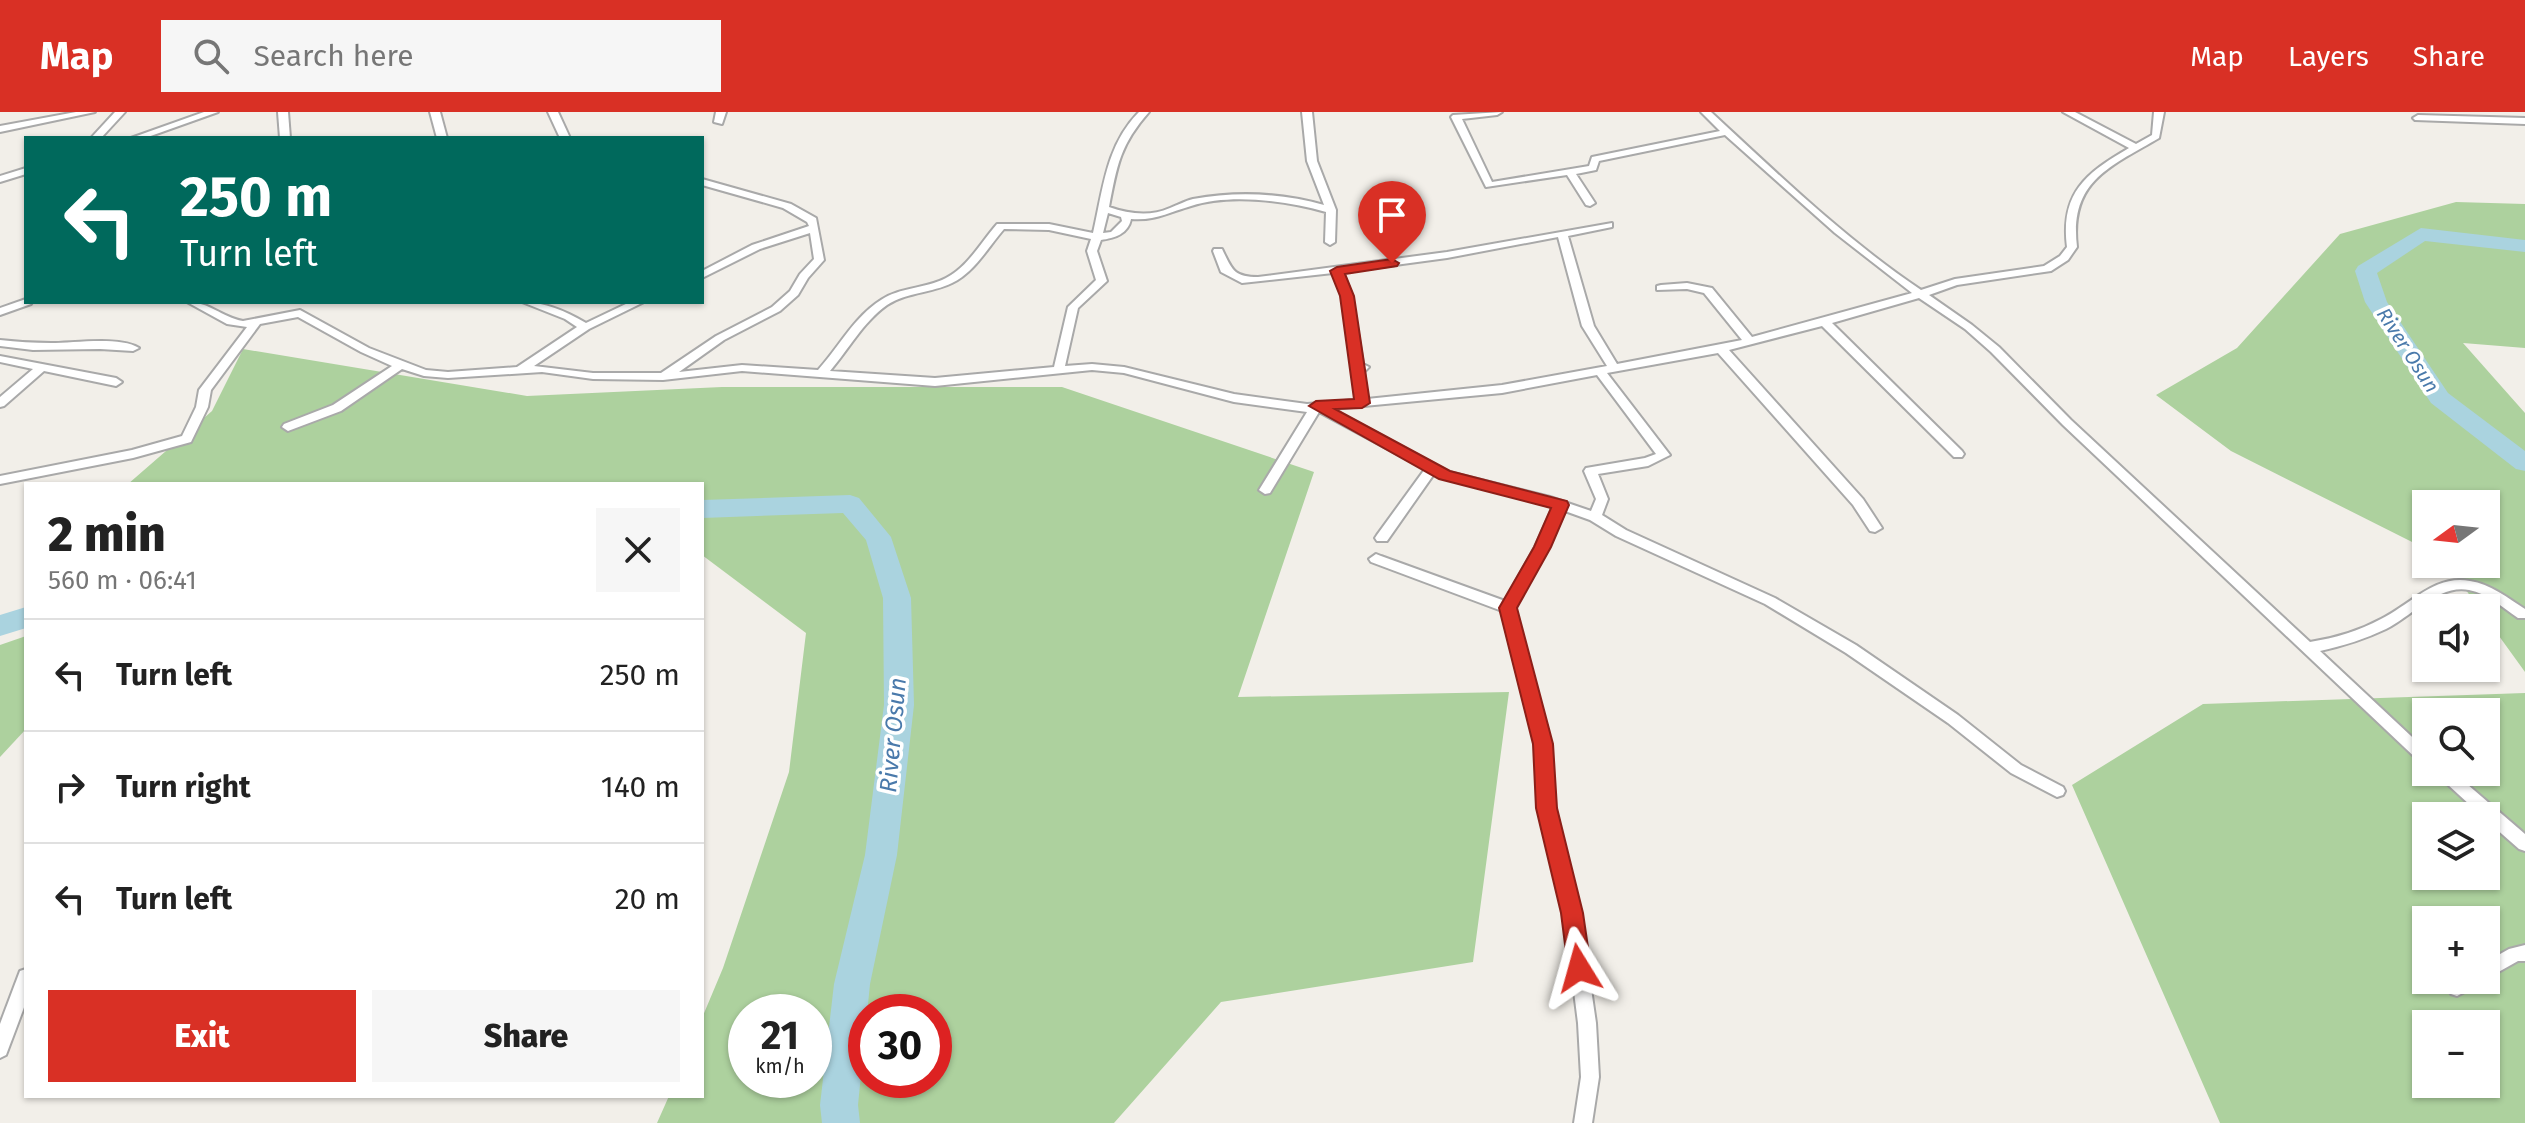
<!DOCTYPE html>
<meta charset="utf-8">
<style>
body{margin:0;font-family:"Fira Sans",sans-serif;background:#f6f6f6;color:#222;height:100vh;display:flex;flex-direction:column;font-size:30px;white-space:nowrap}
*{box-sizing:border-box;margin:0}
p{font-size:26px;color:#767676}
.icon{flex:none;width:44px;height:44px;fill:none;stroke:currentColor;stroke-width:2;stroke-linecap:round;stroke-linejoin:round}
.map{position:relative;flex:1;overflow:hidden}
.panel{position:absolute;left:24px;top:370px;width:680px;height:616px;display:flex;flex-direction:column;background:#fff;border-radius:0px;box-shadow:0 2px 6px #0004}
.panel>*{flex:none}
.guide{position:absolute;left:24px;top:24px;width:680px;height:168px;border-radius:0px;box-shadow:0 2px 6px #0004;background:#00695c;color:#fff;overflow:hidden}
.needle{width:52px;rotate:255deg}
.buttons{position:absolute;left:2412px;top:378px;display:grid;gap:16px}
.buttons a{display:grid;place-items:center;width:88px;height:88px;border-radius:0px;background:#fff;box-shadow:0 2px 6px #0004;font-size:40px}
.speed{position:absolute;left:728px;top:882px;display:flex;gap:16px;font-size:40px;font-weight:700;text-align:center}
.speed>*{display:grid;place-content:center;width:104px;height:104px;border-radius:50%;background:#fff;box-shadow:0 2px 6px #0004;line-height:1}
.speed small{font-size:20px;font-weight:400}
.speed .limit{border:12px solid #d22;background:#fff;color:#111}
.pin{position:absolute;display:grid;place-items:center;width:68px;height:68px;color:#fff;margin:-82px -34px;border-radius:50% 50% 50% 0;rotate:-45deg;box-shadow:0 0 8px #0007}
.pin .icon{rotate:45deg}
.me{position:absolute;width:88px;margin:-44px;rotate:352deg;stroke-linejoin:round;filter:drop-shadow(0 0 6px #0008)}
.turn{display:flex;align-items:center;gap:28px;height:168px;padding:0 24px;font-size:36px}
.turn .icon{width:104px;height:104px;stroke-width:2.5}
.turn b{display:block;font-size:56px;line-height:68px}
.round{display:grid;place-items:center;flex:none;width:84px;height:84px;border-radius:0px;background:#f6f6f6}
.overview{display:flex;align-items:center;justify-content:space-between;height:136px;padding:0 24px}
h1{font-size:48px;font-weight:800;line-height:60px}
.button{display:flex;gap:16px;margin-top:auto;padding:16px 24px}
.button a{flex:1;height:92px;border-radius:0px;background:#d93025;color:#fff;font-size:32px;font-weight:800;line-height:92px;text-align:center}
.button a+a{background:#f6f6f6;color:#222}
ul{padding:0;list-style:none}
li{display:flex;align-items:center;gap:24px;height:112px;padding:0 24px;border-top:2px solid #e0e0e0}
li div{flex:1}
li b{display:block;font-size:30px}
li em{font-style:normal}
header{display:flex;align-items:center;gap:48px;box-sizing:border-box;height:112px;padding:0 40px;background:#d93025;color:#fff}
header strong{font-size:38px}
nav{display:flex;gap:44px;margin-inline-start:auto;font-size:28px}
.search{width:560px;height:72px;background:#f6f6f6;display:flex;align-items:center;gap:20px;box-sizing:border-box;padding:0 28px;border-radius:0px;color:#767676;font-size:30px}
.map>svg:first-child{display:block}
.forest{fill:#add19e;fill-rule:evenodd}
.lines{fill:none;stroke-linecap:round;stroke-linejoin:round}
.river{fill:#aad3df;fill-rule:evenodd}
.street-casing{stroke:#a9a9a9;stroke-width:4}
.street{fill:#fff;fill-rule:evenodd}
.route{fill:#d93025;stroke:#8d1f18;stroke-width:2}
.labels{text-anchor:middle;stroke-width:7;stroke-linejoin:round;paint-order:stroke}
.far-water-label{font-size:20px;font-style:italic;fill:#4a7aab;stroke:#fff}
.water-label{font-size:24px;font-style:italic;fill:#4a7aab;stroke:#fff}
</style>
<header>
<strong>Map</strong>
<div class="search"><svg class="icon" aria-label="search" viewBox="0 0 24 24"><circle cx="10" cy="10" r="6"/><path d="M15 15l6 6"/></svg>Search here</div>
<nav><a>Map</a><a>Layers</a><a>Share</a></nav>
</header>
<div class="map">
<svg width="2525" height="1011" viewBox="0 0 2525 1011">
<rect width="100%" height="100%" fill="#f2efe9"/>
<g class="forest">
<path d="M2456 90 2525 92V236L2463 231 2525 301V560L2486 506V496H2479L2447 452H2486V392H2426V437L2231 339 2156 283 2237 236 2340 122Z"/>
<path d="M243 237 527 284 722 275H1062L1314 360 1238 585 1509 580 1473 850 1221 890 1114 1011H657L669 984H702V906L723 856 789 660 806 521 702 443V372H128L212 299ZM746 900H814V968H746ZM866 900H934V968H866Z"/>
<path d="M26 524V617L0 645V533Z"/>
<path d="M2525 581V1011H2220L2072 673 2203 592ZM2426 600H2486V660H2426ZM2426 704H2486V764H2426ZM2426 808H2486V868H2426ZM2426 912H2486V972H2426Z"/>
</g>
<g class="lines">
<g class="river">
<path d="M2421 116 2525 128V140L2425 129 2377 161 2387 190 2448 281 2525 339V359L2516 357 2431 291 2365 190 2355 159 2358 154Z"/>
<path d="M850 383 859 386 891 425 911 486 914 593 897 743 870 872 858 993 860 1011H822L820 993 834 872 865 743 884 593 883 486 866 428 843 401 702 406V388Z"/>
<path d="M26 495V516L0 524V503Z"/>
</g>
<defs>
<g id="street">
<path d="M76 0H95L0 20V14Z"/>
<path d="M115 0H125L101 26H91Z"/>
<path d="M204 0H218L145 26H131Z"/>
<path d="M278 0H288L290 26H280Z"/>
<path d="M430 0H440L447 26H437Z"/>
<path d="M548 0H558L570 26H560Z"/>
<path d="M716 0H726L722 12 714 10Z"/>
<path d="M1139 0H1149C1120 33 1117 53 1109 95 1129 102 1150 105 1170 96 1178 93 1185 89 1193 87 1236 79 1282 81 1324 93L1307 49 1302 0H1312L1317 49 1336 98 1335 130 1330 133 1325 130 1326 100C1287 89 1231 81 1191 94 1170 100 1155 109 1131 107 1128 122 1115 126 1101 128L1097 139 1107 169 1078 196 1065 254 1092 252 1124 255 1234 282 1307 292 1356 288 1342 184 1333 161 1242 171 1221 160 1213 139 1214 137H1222C1232 157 1233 165 1258 165L1447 140 1612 111V115L1568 124 1594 214 1617 252 1742 228 1704 181 1687 177 1657 178V174L1661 173 1687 171 1712 176 1752 225 1912 181 1835 121 1725 23 1599 49 1596 58 1576 62 1595 91 1590 94 1586 93 1567 63 1486 75 1451 5 1453 3 1502 0 1497 3 1462 7 1492 70 1589 54 1592 45 1720 19 1701 0H1711C1778 62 1845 127 1921 178L1955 167 2044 154 2060 144 2067 135C2060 81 2086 61 2129 36L2063 0H2075L2136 32 2152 23 2154 0H2164L2159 26C2110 55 2069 69 2077 135L2068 148 2051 159 1957 173 1929 183 1972 213 1999 235 2071 308 2310 530C2335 526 2359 519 2381 507 2410 493 2435 462 2470 469 2490 472 2508 486 2525 497V506H2518C2503 496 2487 481 2469 478 2438 472 2411 505 2386 517 2365 527 2343 534 2320 539L2426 638V653L2421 651 2063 313 1991 240 1965 217 1919 186 1832 211 1962 339 1964 342 1962 345H1954L1822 214 1729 238 1863 387 1882 416 1875 420 1870 419 1853 393 1718 241 1607 261 1670 343 1648 354 1598 362 1608 387 1602 403 1626 418 1775 486 1856 533 1958 603 2021 653 2063 675 2065 679 2063 683 2057 685 2011 661 1948 611 1846 541 1765 492 1616 424 1590 408 1565 399 1549 435 1515 496 1551 632 1554 696 1580 801 1596 911 1599 965 1592 1011H1574L1581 965 1578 911 1564 801 1538 696 1535 632 1502 499 1371 450 1369 447 1376 442 1381 444 1505 489 1535 435 1553 395 1434 362 1387 429H1377L1375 426 1377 423 1425 357 1319 300 1270 381 1265 382 1259 378 1307 300 1234 290 1124 261 1092 258 935 274 742 259 663 268 593 267 542 260 448 266 424 264 402 257 341 299 288 319 282 315 284 312 333 293 392 254 361 240 298 205 260 212 211 278 208 295 191 330 133 346 0 372V364L132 338 182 324 196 295 199 278 247 215 227 212 187 190C210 190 221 205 243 209L300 198 369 236 426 258 448 260 517 255 577 215 565 207 522 190C544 190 566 199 586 211L630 190H644L589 217 534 254 593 261H661L716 224 772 195 790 179 800 162 814 147 810 121 760 137 702 166V159L752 133 809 114 807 110 783 96 702 73V67L791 92 816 106 824 148 808 166 798 183 780 199 724 228 679 260 742 253 818 258C839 235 854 205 881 188 900 175 925 177 946 166 968 155 981 130 997 112H1049L1093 121C1103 78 1106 33 1139 0ZM1108 101 1121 105 1122 109 1111 120 1103 121ZM1004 117 1049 118 1091 127 1087 139 1096 168 1068 195 1054 255 935 266 830 259C849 237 863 210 887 193 907 180 932 181 952 171 975 160 988 135 1004 117ZM1558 125 1582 214 1607 254 1502 273 1367 287 1364 260 1369 255 1363 252 1352 184 1343 160 1447 146ZM1597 263 1656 342 1645 346 1586 356 1584 359 1596 387 1591 399 1550 385 1449 360 1332 297 1502 281Z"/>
<path d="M2418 3 2525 6V12L2415 8 2413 6Z"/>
<path d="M26 56V62L0 70V64Z"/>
<path d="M26 187V190H32L31 192 0 203V196Z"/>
<path d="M0 228C17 230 34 231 51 231 73 231 121 224 139 236L133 239 100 237 33 238 0 234Z"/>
<path d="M0 244 116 266 122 270 116 274 44 259 4 294 0 295V285L33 257 0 250Z"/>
<path d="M2434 660H2453L2525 722V739L2519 737 2486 708V704H2482Z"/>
<path d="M2525 833V849H2518L2486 867V850L2509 837Z"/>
<path d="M26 857V890L6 943 0 946V912L20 859Z"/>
<path d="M2455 868H2479L2476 874 2457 884 2451 882 2448 876Z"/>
</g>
</defs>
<use href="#street" class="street-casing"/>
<use href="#street" class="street"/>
</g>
<path class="route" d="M1392 147 1399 151 1397 154 1345 162 1354 184 1370 291 1362 296 1335 297 1450 359 1567 389 1569 393 1551 435 1517 496 1553 632 1557 696 1583 801 1591 856 1587 863 1579 866 1571 863 1568 856 1561 801 1536 696 1533 632 1499 496 1534 435 1551 396 1439 367 1309 294 1316 289 1354 287 1340 184 1330 159 1337 155Z"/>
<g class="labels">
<g class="far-water-label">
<text transform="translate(2408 238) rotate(57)" y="7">River Osun</text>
</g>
<g class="water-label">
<text transform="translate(893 623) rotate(-85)" y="8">River Osun</text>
</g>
</g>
</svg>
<div class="buttons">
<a><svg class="needle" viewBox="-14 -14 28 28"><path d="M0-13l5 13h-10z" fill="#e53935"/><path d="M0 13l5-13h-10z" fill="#767676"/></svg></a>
<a><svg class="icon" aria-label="sound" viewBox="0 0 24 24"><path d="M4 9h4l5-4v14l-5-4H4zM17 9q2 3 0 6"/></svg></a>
<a><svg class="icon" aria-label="search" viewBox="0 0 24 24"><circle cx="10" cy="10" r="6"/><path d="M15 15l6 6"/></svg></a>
<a><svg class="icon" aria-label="layers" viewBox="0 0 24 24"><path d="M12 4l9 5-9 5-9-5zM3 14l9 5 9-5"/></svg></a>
<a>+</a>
<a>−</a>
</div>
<div class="speed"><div>21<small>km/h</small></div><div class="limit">30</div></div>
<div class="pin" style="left:1392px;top:151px;background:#d93025"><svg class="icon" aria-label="arrive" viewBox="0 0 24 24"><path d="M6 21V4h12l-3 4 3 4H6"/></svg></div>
<svg class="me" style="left:1579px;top:856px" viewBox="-20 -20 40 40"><path d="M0-17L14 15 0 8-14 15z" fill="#d93025" stroke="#fff" stroke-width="4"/></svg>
<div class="guide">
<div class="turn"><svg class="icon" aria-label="left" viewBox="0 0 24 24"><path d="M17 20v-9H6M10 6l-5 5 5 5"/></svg><div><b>250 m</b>Turn left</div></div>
</div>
<section class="panel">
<div class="overview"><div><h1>2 min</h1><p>560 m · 06:41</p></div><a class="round"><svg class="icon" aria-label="close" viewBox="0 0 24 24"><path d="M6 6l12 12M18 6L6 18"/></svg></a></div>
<ul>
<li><svg class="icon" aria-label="left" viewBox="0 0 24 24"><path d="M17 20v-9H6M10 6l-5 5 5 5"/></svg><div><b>Turn left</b></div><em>250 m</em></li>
<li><svg class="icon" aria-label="right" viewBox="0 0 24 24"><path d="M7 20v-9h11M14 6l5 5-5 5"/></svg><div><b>Turn right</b></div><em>140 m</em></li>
<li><svg class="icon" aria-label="left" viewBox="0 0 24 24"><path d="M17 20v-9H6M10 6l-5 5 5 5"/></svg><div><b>Turn left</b></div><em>20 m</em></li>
</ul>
<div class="button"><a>Exit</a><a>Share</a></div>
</section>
</div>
